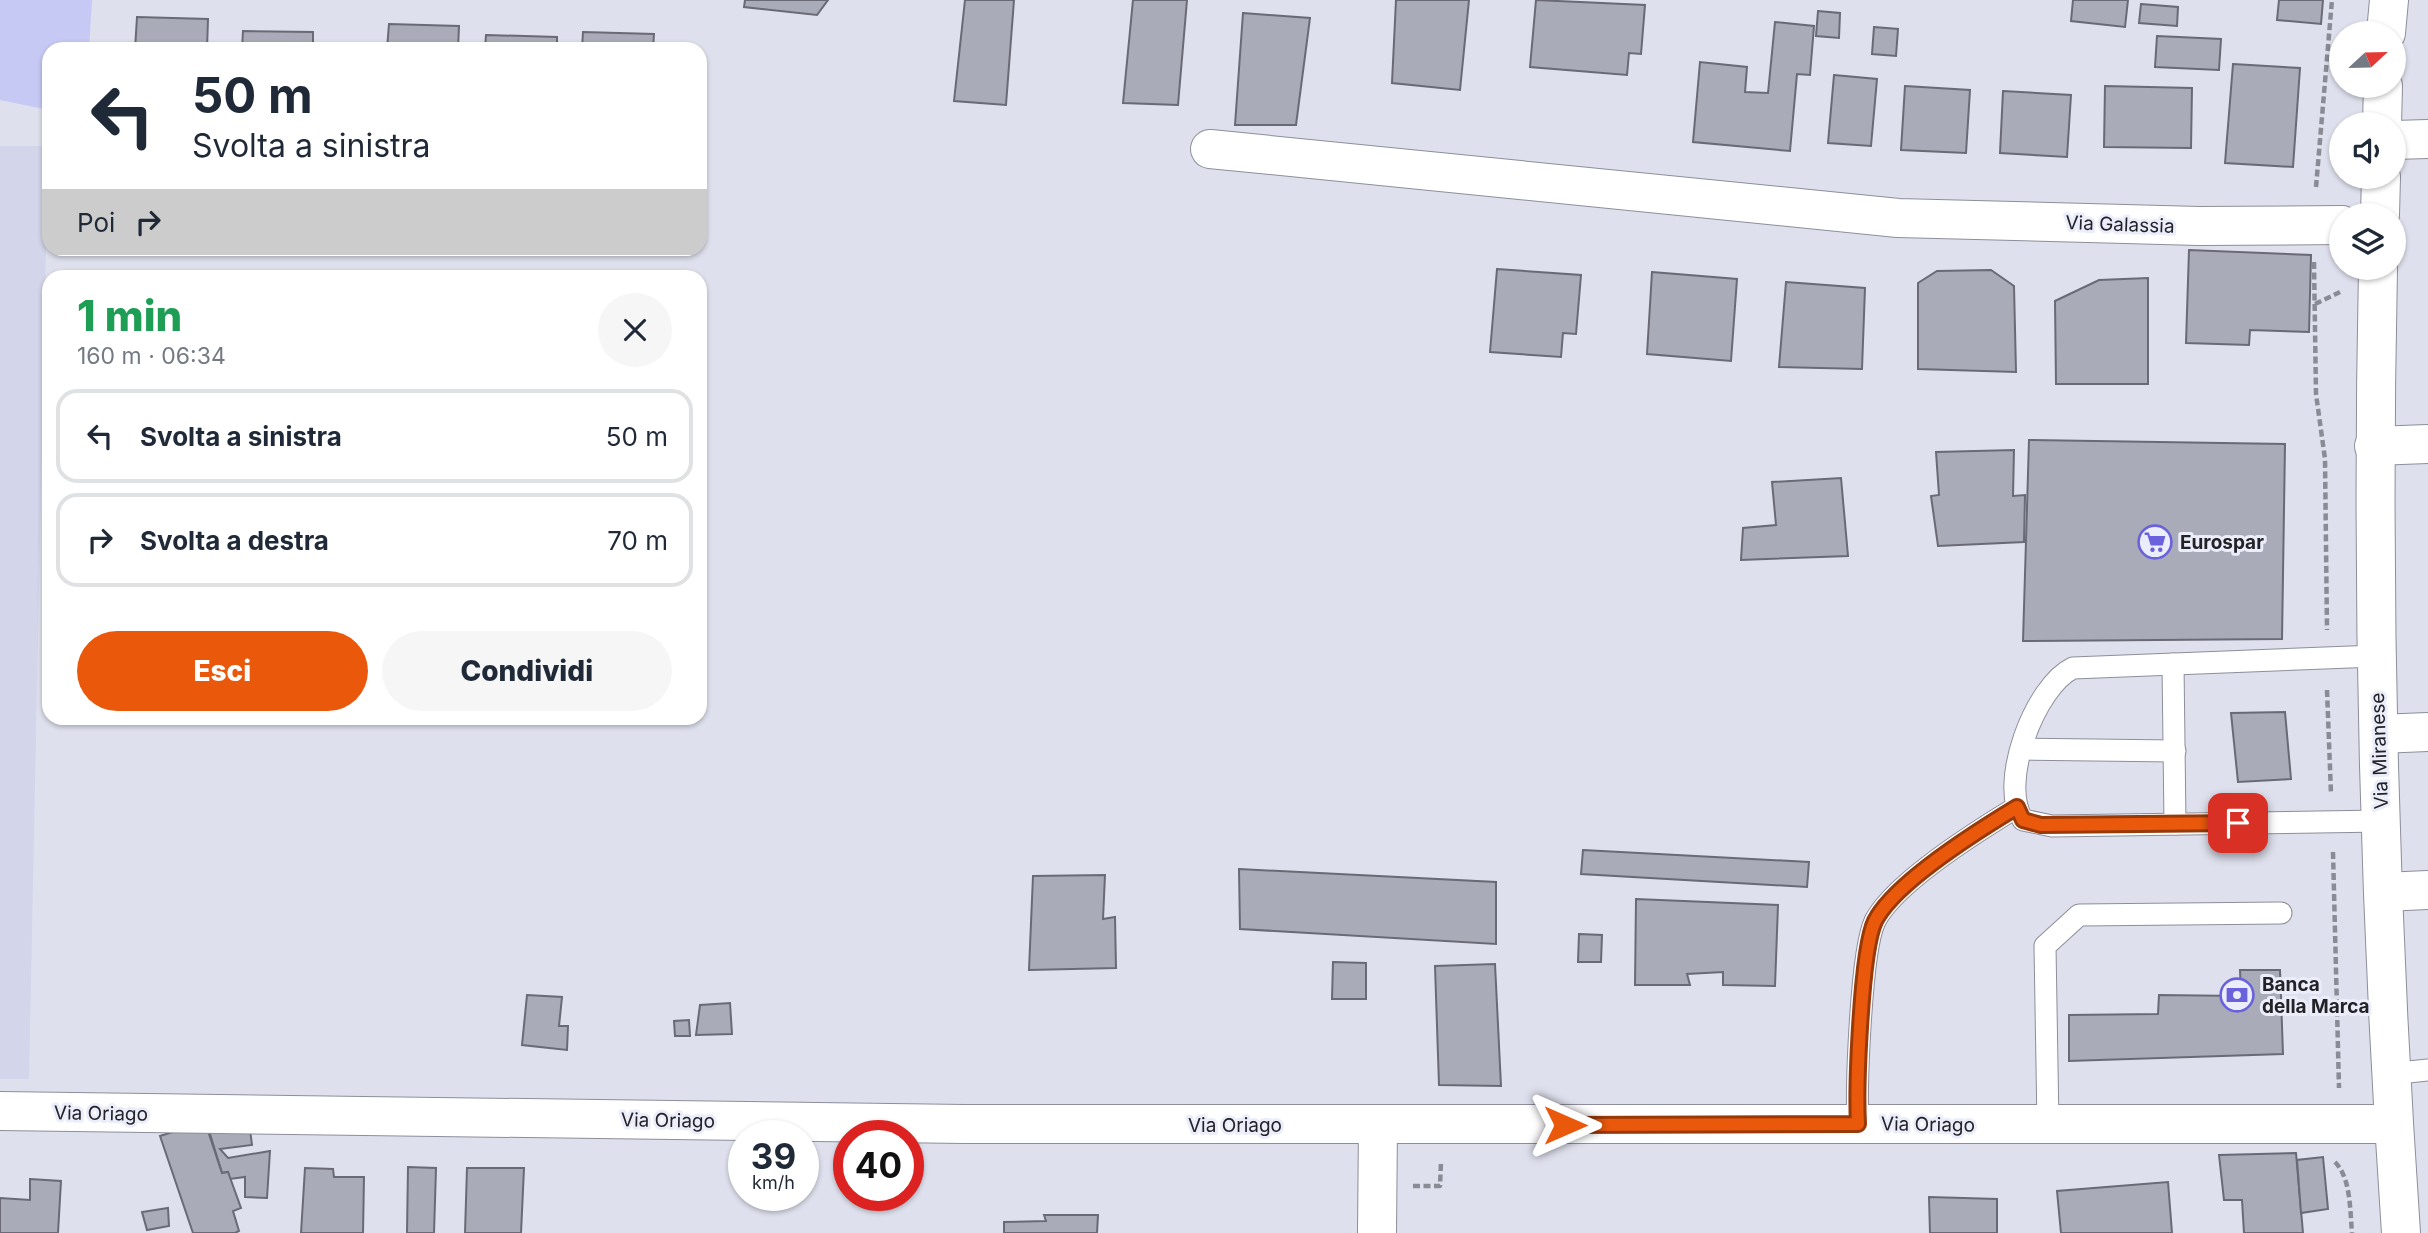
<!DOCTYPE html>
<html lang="it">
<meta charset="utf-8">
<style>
body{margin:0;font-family:Inter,sans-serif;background:#f6f6f7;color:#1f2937;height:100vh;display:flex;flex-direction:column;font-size:26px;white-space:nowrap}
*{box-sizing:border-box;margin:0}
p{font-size:23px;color:#747a83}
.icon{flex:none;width:38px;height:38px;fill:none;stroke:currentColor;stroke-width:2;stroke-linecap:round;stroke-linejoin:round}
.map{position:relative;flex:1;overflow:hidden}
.side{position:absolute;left:42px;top:270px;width:665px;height:455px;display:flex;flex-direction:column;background:#fff;border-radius:21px;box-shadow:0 2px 5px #0004}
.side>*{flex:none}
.hud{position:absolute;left:42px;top:42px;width:665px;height:214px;border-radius:21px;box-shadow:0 2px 5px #0004;background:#fff;color:#1f2937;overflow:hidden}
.needle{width:46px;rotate:68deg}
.fabs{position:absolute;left:2329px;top:21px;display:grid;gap:14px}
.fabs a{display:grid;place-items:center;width:77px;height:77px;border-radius:50%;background:#fff;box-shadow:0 2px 5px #0004;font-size:35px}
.speed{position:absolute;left:728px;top:1120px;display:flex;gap:14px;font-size:35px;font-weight:700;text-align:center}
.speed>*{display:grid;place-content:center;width:91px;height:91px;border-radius:50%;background:#fff;box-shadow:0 2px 5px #0004;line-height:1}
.speed small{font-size:18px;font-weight:400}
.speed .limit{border:10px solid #d22;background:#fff;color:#111}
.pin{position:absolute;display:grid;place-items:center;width:60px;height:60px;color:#fff;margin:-30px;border-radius:14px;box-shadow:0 4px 10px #0006}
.me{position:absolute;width:77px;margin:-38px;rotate:90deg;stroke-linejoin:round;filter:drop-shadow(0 0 5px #0008)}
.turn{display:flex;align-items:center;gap:24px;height:147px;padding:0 35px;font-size:32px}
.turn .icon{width:91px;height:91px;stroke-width:2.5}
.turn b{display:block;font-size:49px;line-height:60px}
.then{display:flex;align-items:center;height:66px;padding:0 35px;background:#0003;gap:14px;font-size:26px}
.round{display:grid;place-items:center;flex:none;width:74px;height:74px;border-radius:37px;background:#f6f6f7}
.head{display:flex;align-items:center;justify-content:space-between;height:119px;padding:0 35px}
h1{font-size:42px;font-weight:800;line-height:52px;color:#1e9e55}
.primary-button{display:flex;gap:14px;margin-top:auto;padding:14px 35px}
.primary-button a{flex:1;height:80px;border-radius:42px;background:#ea580c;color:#fff;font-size:28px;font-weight:800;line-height:80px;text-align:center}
.primary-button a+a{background:#f6f6f7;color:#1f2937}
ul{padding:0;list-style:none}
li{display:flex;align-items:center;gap:21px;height:94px;margin:0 14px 10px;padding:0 21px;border:4px solid #e0e1e3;border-radius:21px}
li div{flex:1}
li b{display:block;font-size:26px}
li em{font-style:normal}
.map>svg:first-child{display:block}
.built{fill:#d3d5ea}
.green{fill:#c6c9f3}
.building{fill:#aaabb8;stroke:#696a76;stroke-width:2}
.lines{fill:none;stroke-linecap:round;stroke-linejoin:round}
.lane-casing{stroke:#8d8e9a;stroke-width:23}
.street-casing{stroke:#8d8e9a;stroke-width:40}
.secondary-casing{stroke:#8d8e9a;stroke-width:40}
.path{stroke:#8a8c95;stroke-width:4.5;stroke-dasharray:7 3.5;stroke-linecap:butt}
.lane{stroke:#fff;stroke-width:21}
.street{stroke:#fff;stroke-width:38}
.secondary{stroke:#fff;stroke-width:38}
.route-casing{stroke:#983908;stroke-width:18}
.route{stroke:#ea580c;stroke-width:12}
.labels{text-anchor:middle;stroke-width:6;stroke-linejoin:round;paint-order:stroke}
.street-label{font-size:19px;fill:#222227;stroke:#ecedfb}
.poi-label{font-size:19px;font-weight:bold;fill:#222227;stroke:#ecedfb;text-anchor:start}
</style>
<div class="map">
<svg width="2428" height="1233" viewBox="0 0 2428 1233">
<rect width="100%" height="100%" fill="#dee0ed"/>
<path class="built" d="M0 146H48L29 1079H0Z"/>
<path class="green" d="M0 0H92L89 49H49V110L0 100Z"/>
<g class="building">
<path d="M745 0H828L817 15 744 7Z"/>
<path d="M965 0H1014L1006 105 954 101Z"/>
<path d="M1133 0H1187L1178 105 1123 103Z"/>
<path d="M1396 0H1469L1460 90 1392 83Z"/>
<path d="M1536 0 1645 5 1641 54 1629 53 1627 75 1530 67Z"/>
<path d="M2073 0H2128L2125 27 2071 21Z"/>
<path d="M2279 0H2323L2321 24 2277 20Z"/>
<path d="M2141 4 2178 7 2177 26 2139 23Z"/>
<path d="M1818 11 1840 13 1839 38 1816 36Z"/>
<path d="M1243 13 1310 18 1296 125H1235Z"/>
<path d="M137 17 208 19 207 49H135Z"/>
<path d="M1775 22 1814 26 1810 75 1797 74 1790 151 1693 142 1700 62 1747 67 1745 92 1768 93Z"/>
<path d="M389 24 459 26 458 49H387Z"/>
<path d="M1874 27 1898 29 1896 56 1872 54Z"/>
<path d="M243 31 313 32V49H242Z"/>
<path d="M583 32 654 34 653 49H582Z"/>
<path d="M486 35 557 37V49H485Z"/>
<path d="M2157 36 2221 39 2219 70 2155 67Z"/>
<path d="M2233 64 2300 68 2293 167 2225 163Z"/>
<path d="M1834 75 1877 79 1871 146 1828 143Z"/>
<path d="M1905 86 1970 90 1966 153 1901 150Z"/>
<path d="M2105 86 2192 88 2191 148 2104 147Z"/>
<path d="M2003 91 2071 95 2067 157 2000 153Z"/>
<path d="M2189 250 2311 255 2309 332 2250 330 2249 345 2186 343Z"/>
<path d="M1497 269 1581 275 1576 334 1563 333 1561 357 1490 352Z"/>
<path d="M1991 270 2014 286 2016 372 1918 369V283L1937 271Z"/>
<path d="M1652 272 1737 279 1731 361 1647 354Z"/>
<path d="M2148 278V384H2056L2055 301 2099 280Z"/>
<path d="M1786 282 1865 288 1862 369 1779 367Z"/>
<path d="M2029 440 2285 444 2282 639 2023 641Z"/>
<path d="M2014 450 2013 496 2025 495 2024 542 1938 546 1931 496 1939 495 1936 452Z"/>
<path d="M1841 478 1848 556 1741 560 1743 528 1776 525 1772 482Z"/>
<path d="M2285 712 2291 779 2238 782 2231 713Z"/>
<path d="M1583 850 1809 862 1807 887 1581 874Z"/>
<path d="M1239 869 1496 882V944L1240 929Z"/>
<path d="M1105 875 1103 919 1115 917 1116 968 1029 970 1033 876Z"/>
<path d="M1636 899 1778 905 1775 986 1723 985V972L1687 974 1690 985H1635Z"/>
<path d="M1579 934 1602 935 1601 962H1578Z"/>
<path d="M1333 962 1366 963V999H1332Z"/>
<path d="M1495 964 1501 1086 1439 1085 1435 966Z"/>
<path d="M2240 970H2280L2283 1054 2069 1061V1015L2158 1014 2159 995 2241 996Z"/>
<path d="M527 995 562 997 559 1026H568L567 1050 522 1045Z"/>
<path d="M730 1003 732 1034 696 1035 700 1005Z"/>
<path d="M689 1020 690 1036H675L674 1021Z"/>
<path d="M206 1121 249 1122 252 1145 220 1149 228 1158 270 1151 267 1198 245 1197V1177L230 1179 228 1172 222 1173Z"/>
<path d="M205 1122 222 1173 228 1172 241 1208 233 1211 239 1231 235 1233H193L160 1136Z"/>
<path d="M2296 1153 2303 1233H2244L2242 1200H2224L2219 1155Z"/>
<path d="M2323 1157 2328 1209 2301 1213 2297 1160Z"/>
<path d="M408 1167 436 1168 434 1233H407Z"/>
<path d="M305 1168 333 1169 334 1177H364L363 1233H301Z"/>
<path d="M467 1168H524L521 1233H465Z"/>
<path d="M30 1179 61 1181 58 1233H0V1198L30 1200Z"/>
<path d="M2168 1182 2172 1233H2061L2057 1191Z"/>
<path d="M1929 1197 1997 1199V1233H1930Z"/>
<path d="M168 1208 169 1226 147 1230 142 1212Z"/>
<path d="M1044 1215H1098L1097 1233H1004V1222L1046 1221Z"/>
</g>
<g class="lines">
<defs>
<g id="lane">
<path d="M2376 656 2073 668C2035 686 1998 784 2023 820L2052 826 2382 821"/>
<path d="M2173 664 2175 824"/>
<path d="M2022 749 2175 751"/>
<path d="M2390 1074 2428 1070"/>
<path d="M1858 1124C1856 1086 1861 950 1875 921 1895 882 1979 830 2017 807"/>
<path d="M2048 1125 2045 946 2079 915 2281 913"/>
</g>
<g id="street">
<path d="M2394 140 2428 139"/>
<path d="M1210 149 1898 218 2199 226 2342 225"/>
<path d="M2374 446 2428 444"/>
<path d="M2379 734 2428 732"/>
<path d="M2384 892 2428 890"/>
<path d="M1377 1233 1378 1125"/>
</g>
<g id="secondary">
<path d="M2386 33 2389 0"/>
<path d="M2382 124 2383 86"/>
<path d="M2380 215 2381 177"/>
<path d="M2378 268C2371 590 2379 912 2401 1233"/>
<path d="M0 1111 964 1124H2393"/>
</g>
</defs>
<use href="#lane" class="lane-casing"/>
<use href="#street" class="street-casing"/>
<use href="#secondary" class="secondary-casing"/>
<g class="path">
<path d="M2316 187 2332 0"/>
<path d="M2314 262 2316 394 2325 459 2327 630"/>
<path d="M2315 304 2340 292"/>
<path d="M2327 690 2331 794"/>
<path d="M2333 852 2339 1088"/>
<path d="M2335 1162C2351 1178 2350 1211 2352 1233"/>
<path d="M1413 1186H1440L1441 1162"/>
</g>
<use href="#lane" class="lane"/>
<use href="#street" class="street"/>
<use href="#secondary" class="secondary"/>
</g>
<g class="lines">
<defs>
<path id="route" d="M1565 1125 1858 1124C1856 1087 1861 950 1875 921 1895 882 1979 830 2017 807L2023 820 2041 825 2238 823"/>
</defs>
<use href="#route" class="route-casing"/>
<use href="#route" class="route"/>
</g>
<defs>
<symbol id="supermarket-ring" viewBox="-11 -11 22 22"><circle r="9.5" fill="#ecedfb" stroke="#6962dc" stroke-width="1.5"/><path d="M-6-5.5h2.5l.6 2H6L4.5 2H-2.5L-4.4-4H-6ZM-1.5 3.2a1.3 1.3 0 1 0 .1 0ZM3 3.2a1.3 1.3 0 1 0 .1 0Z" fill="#6962dc"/></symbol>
<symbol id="bank-ring" viewBox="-11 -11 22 22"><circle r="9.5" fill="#ecedfb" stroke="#6962dc" stroke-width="1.5"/><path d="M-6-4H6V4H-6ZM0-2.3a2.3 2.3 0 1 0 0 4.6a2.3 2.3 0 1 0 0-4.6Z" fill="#6962dc"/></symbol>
</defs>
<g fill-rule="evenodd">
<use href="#supermarket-ring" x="2136" y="523" width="38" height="38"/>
<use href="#bank-ring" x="2218" y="976" width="38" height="38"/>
</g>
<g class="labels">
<g class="street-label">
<text transform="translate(2120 224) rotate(2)" y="7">Via Galassia</text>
<text transform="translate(2379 751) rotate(-92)" y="7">Via Miranese</text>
<text transform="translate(101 1113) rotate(1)" y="7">Via Oriago</text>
<text transform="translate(668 1120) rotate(1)" y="7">Via Oriago</text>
<text transform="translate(1928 1124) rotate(1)" y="7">Via Oriago</text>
<text x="1235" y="1132">Via Oriago</text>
</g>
<g class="poi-label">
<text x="2180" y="549">Eurospar</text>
<text x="2262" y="991">Banca<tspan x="2262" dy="22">della Marca</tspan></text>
</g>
</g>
</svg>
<div class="fabs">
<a><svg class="needle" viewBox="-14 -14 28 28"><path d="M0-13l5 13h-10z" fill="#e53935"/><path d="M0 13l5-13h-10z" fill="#747a83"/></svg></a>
<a><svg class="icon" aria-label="sound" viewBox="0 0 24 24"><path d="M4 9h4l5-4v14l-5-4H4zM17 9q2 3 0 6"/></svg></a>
<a><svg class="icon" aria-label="layers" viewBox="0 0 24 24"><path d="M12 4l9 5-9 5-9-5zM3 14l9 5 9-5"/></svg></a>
</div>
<div class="speed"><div>39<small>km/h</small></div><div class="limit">40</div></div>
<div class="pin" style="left:2238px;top:823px;background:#d93025"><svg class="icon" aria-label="arrive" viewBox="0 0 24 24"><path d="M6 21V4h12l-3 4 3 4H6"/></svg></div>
<svg class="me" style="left:1565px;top:1125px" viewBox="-20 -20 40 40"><path d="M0-17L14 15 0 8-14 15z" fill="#ea580c" stroke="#fff" stroke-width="4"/></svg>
<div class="hud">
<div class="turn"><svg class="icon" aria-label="left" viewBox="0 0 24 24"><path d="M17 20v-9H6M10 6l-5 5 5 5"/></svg><div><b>50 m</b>Svolta a sinistra</div></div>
<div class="then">Poi<svg class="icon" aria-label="right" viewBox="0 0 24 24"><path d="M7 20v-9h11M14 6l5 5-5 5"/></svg></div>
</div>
<section class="side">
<div class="head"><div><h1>1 min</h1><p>160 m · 06:34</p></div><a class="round"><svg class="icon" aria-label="close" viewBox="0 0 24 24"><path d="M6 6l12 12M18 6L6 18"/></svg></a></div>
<ul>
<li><svg class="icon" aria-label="left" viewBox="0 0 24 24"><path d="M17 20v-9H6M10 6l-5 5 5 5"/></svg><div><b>Svolta a sinistra</b></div><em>50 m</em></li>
<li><svg class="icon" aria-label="right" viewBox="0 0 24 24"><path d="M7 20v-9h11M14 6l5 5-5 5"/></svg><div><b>Svolta a destra</b></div><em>70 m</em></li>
</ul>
<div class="primary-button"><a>Esci</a><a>Condividi</a></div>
</section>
</div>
